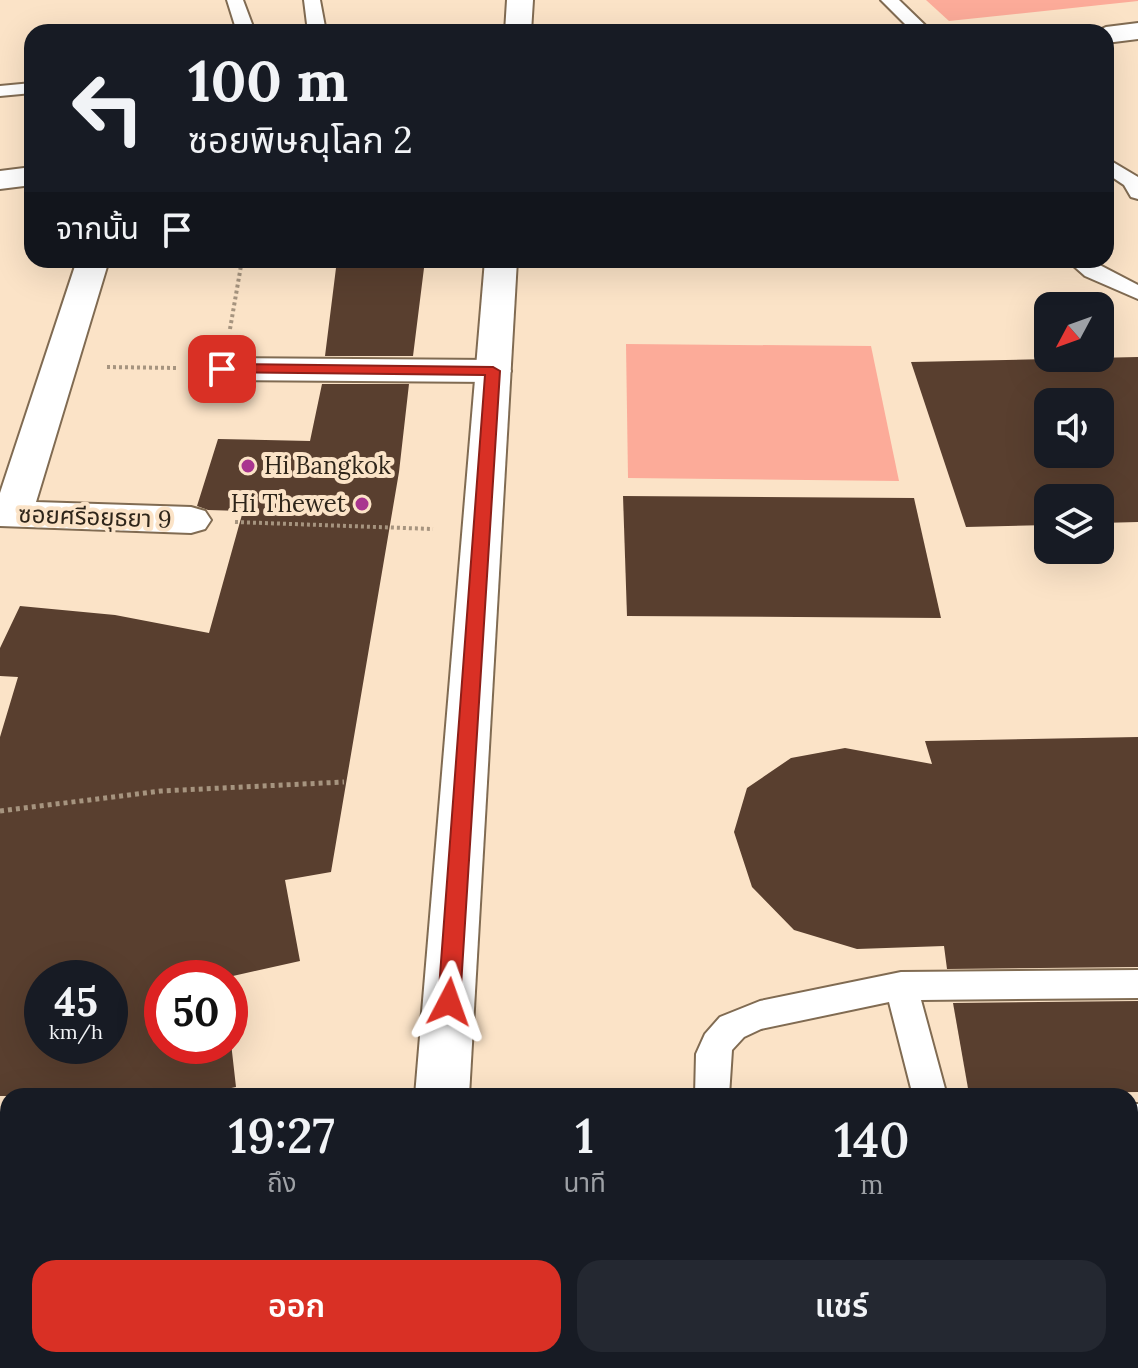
<!DOCTYPE html>
<html lang="th">
<meta charset="utf-8">
<style>
body{margin:0;font-family:Lora,"Noto Sans Thai",serif;background:#242831;color:#f1f3f6;height:100vh;display:flex;flex-direction:column;font-size:30px;white-space:nowrap}
*{box-sizing:border-box;margin:0}
p{font-size:26px;color:#9ea1a6}
.icon{flex:none;width:44px;height:44px;fill:none;stroke:currentColor;stroke-width:2;stroke-linecap:round;stroke-linejoin:round}
.map{position:relative;flex:1;overflow:hidden}
.details{position:absolute;left:0px;top:1088px;width:1138px;height:280px;display:flex;flex-direction:column;background:#171b24;border-radius:24px 24px 0 0;box-shadow:0 8px 32px #0002}
.details>*{flex:none}
.guide{position:absolute;left:24px;top:24px;width:1090px;height:244px;border-radius:24px;box-shadow:0 8px 32px #0002;background:#171b24;color:#f1f3f6;overflow:hidden}
.needle{width:52px;rotate:229deg}
.controls{position:absolute;left:1034px;top:292px;display:grid;gap:16px}
.controls a{display:grid;place-items:center;width:80px;height:80px;border-radius:16px;background:#171b24;box-shadow:0 8px 32px #0002;font-size:40px}
.speed{position:absolute;left:24px;top:960px;display:flex;gap:16px;font-size:40px;font-weight:700;text-align:center}
.speed>*{display:grid;place-content:center;width:104px;height:104px;border-radius:50%;background:#171b24;box-shadow:0 8px 32px #0002;line-height:1}
.speed small{font-size:20px;font-weight:400}
.speed .limit{border:12px solid #d22;background:#fff;color:#111}
.pin{position:absolute;display:grid;place-items:center;width:68px;height:68px;color:#fff;margin:-34px;border-radius:16px;box-shadow:0 4px 12px #0006}
.me{position:absolute;width:88px;margin:-44px;rotate:4deg;stroke-linejoin:round;filter:drop-shadow(0 0 6px #0008)}
.turn{display:flex;align-items:center;gap:28px;height:168px;padding:0 32px;font-size:36px}
.turn .icon{width:104px;height:104px;stroke-width:2.5}
.turn b{display:block;font-size:56px;line-height:68px}
.then{display:flex;align-items:center;height:76px;padding:0 32px;background:#0003;gap:16px;font-size:30px}
.eta{display:flex;justify-content:space-evenly;align-items:center;height:136px;text-align:center}
.eta b{font-size:48px;font-weight:600;line-height:56px}
.button{display:flex;gap:16px;margin-top:auto;padding:16px 32px}
.button a{flex:1;height:92px;border-radius:24px;background:#d93025;color:#fff;font-size:32px;font-weight:600;line-height:92px;text-align:center}
.button a+a{background:#242831;color:#f1f3f6}
.map>svg:first-child{display:block}
.green{fill:#fcab99}
.building{fill:#593f2f;fill-rule:evenodd}
.lines{fill:none;stroke-linecap:round;stroke-linejoin:round}
.lane-casing{stroke:#806b52;stroke-width:4}
.street-casing{stroke:#806b52;stroke-width:4}
.secondary-casing{stroke:#806b52;stroke-width:4}
.path-far1{stroke:#a6947f;stroke-width:4;stroke-dasharray:3 3;stroke-linecap:butt}
.path{stroke:#a6947f;stroke-width:5;stroke-dasharray:4 4;stroke-linecap:butt}
.lane{fill:#fff;fill-rule:evenodd}
.street{fill:#fff;fill-rule:evenodd}
.secondary{fill:#fff;fill-rule:evenodd}
.route{fill:#d93025;stroke:#8d1f18;stroke-width:2}
.poi-dot{fill:#a9358f;stroke:#fbe3c7;stroke-width:3}
.labels{text-anchor:middle;stroke-width:8;stroke-linejoin:round;paint-order:stroke}
.poi-label{font-size:24px;fill:#2e251a;stroke:#fbe3c7;text-anchor:start}
.street-label{font-size:24px;fill:#2e251a;stroke:#fbe3c7}
</style>
<div class="map">
<svg width="1138" height="1368" viewBox="0 0 1138 1368">
<rect width="100%" height="100%" fill="#fbe3c7"/>
<g class="green">
<path d="M926 0H1138V1L949 21Z"/>
<path d="M626 344 871 346 899 481 628 478Z"/>
</g>
<g class="building">
<path d="M337 260H425L413 356H325Z"/>
<path d="M1138 357V522L1100 523V498H1048V525L966 527 911 362ZM1048 402H1100V454H1048Z"/>
<path d="M322 384H409L399 472 331 872 285 880 300 961 224 978H162V1046H230V1034L236 1087 194 1096H0V737L18 677 0 676V648L20 606 115 615 209 633 243 511 208 510 197 506 218 439 310 441ZM42 978H110V1046H42Z"/>
<path d="M623 496 914 498 941 618 627 616Z"/>
<path d="M1138 737V967L947 969 944 946 857 949 794 930 752 887 734 832 747 788 791 758 845 748 932 764 925 741Z"/>
<path d="M1138 1001V1092L969 1094 953 1003Z"/>
</g>
<g class="lines">
<defs>
<g id="lane">
<path d="M227 0H243L255 32H237Z"/>
<path d="M304 0H320L326 32H308Z"/>
<path d="M881 0H899L932 32H913Z"/>
<path d="M32 83V93L0 96V86Z"/>
<path d="M1106 158 1138 177V199L1131 197 1124 185 1106 173Z"/>
<path d="M1067 260H1090L1138 285V299L1085 276Z"/>
<path d="M1138 970V998L921 1000 947 1096H913L889 1002 761 1029 744 1037 732 1050 729 1096H695L696 1054 705 1034 720 1017 760 1001 901 972Z"/>
<rect x="1130" y="1104" width="8" height="32"/>
<path d="M8 1162V1196L0 1198V1164Z"/>
<rect x="1130" y="1275" width="8" height="36"/>
<path d="M709 1360H749L750 1368H710Z"/>
<path d="M967 1360H1007L1008 1368H968Z"/>
</g>
<g id="street">
<path d="M77 260H109L36 502 191 507 205 511 211 520 205 529 191 533 0 526V493Z"/>
<path d="M222 358 493 360 506 363 511 371 506 379 493 382 222 380 209 377 204 369 209 361Z"/>
</g>
<g id="secondary">
<path d="M507 0H533L531 32H505Z"/>
<path d="M1138 23V39L1106 43V32H1095L1106 27Z"/>
<path d="M32 167V185L0 189V171Z"/>
<path d="M485 260H517L469 1096H415Z"/>
<rect x="396" y="1360" width="62" height="8"/>
</g>
</defs>
<use href="#lane" class="lane-casing"/>
<use href="#street" class="street-casing"/>
<use href="#secondary" class="secondary-casing"/>
<g class="path-far1">
<path d="M230 329 242 260"/>
<path d="M107 367 177 368"/>
<path d="M235 522 433 529"/>
</g>
<path class="path" d="M0 811 161 791 344 782"/>
<use href="#lane" class="lane"/>
<use href="#street" class="street"/>
<use href="#secondary" class="secondary"/>
</g>
<path class="route" d="M222 364 493 367 500 371 460 1002 456 1008 449 1011 441 1008 438 1002 485 375 217 372V365Z"/>
<g class="poi-dot">
<circle cx="248" cy="466" r="8"/>
<circle cx="362" cy="504" r="8"/>
</g>
<g class="labels">
<g class="poi-label">
<text x="264" y="474">Hi Bangkok</text>
<text x="346" y="512" text-anchor="end">Hi Thewet</text>
</g>
<g class="street-label">
<text transform="translate(95 517) rotate(2)" y="8">ซอยศรีอยุธยา 9</text>
</g>
</g>
</svg>
<div class="controls">
<a><svg class="needle" viewBox="-14 -14 28 28"><path d="M0-13l5 13h-10z" fill="#e53935"/><path d="M0 13l5-13h-10z" fill="#9ea1a6"/></svg></a>
<a><svg class="icon" aria-label="sound" viewBox="0 0 24 24"><path d="M4 9h4l5-4v14l-5-4H4zM17 9q2 3 0 6"/></svg></a>
<a><svg class="icon" aria-label="layers" viewBox="0 0 24 24"><path d="M12 4l9 5-9 5-9-5zM3 14l9 5 9-5"/></svg></a>
</div>
<div class="speed"><div>45<small>km/h</small></div><div class="limit">50</div></div>
<div class="pin" style="left:222px;top:369px;background:#d93025"><svg class="icon" aria-label="arrive" viewBox="0 0 24 24"><path d="M6 21V4h12l-3 4 3 4H6"/></svg></div>
<svg class="me" style="left:449px;top:1002px" viewBox="-20 -20 40 40"><path d="M0-17L14 15 0 8-14 15z" fill="#d93025" stroke="#fff" stroke-width="4"/></svg>
<div class="guide">
<div class="turn"><svg class="icon" aria-label="left" viewBox="0 0 24 24"><path d="M17 20v-9H6M10 6l-5 5 5 5"/></svg><div><b>100 m</b>ซอยพิษณุโลก 2</div></div>
<div class="then">จากนั้น<svg class="icon" aria-label="arrive" viewBox="0 0 24 24"><path d="M6 21V4h12l-3 4 3 4H6"/></svg></div>
</div>
<section class="details">
<div class="eta">
<div><b>19:27</b><p>ถึง</p></div>
<div><b>1</b><p>นาที</p></div>
<div><b>140</b><p>m</p></div>
</div>
<div class="button"><a>ออก</a><a>แชร์</a></div>
</section>
</div>
